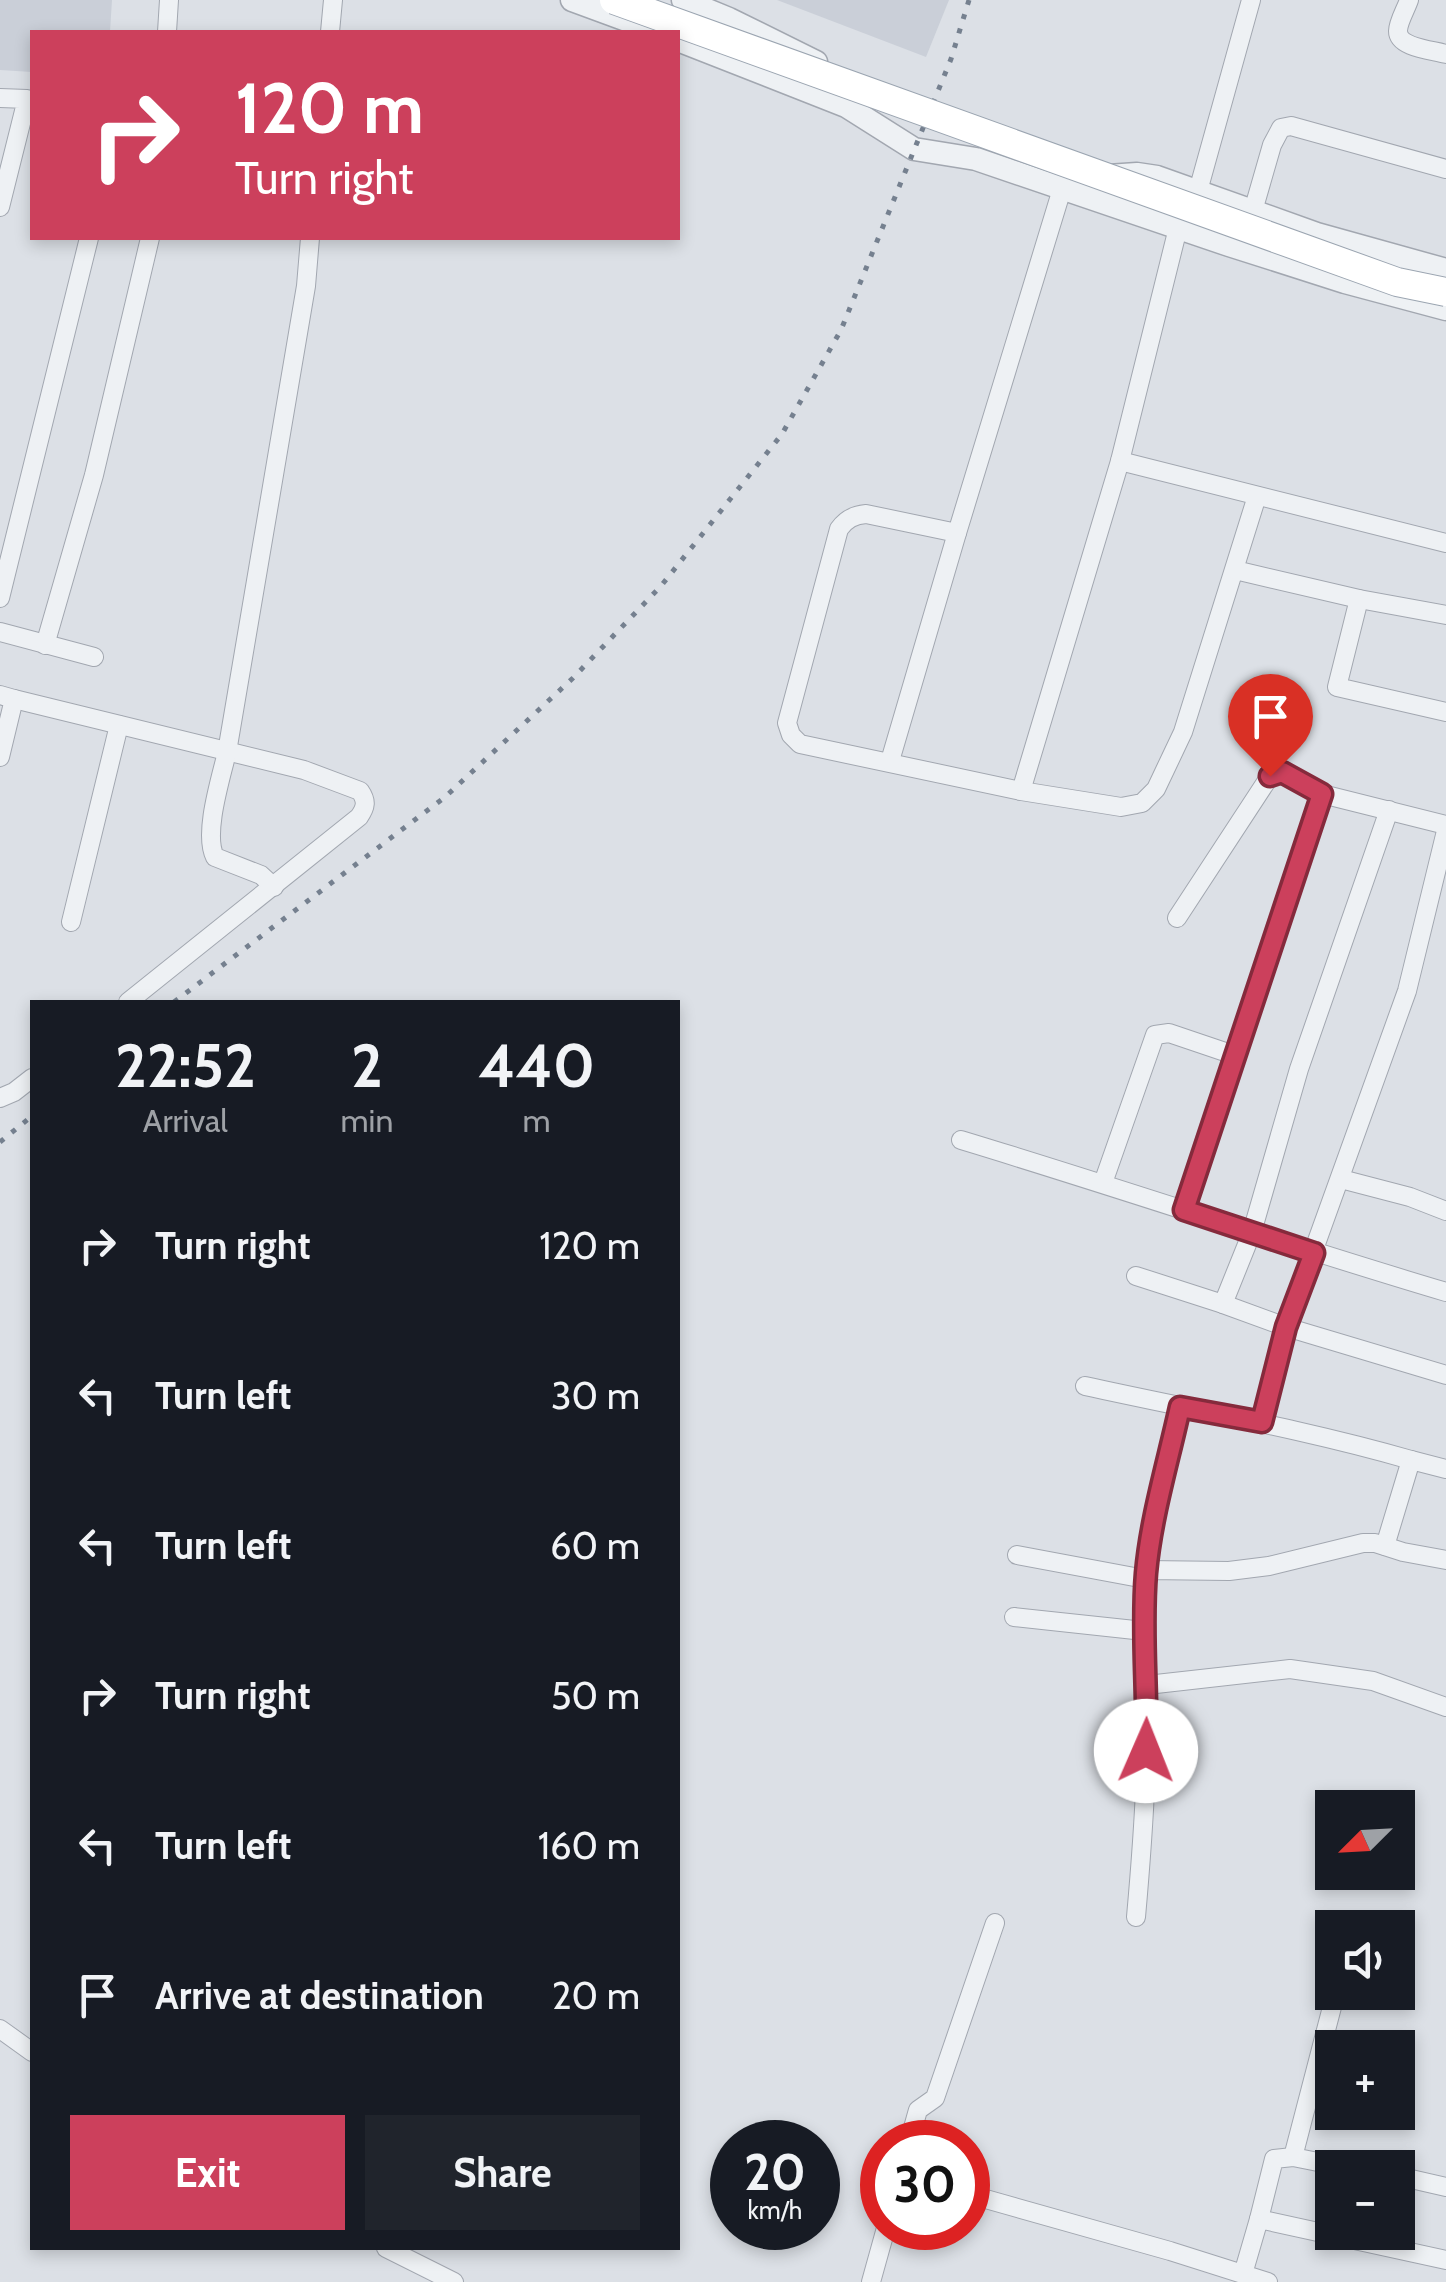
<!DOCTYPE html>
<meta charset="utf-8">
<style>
body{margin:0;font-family:Cabin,sans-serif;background:#20242c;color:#f1f3f6;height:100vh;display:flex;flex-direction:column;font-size:38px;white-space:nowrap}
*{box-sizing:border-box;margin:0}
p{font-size:32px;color:#9ea1a6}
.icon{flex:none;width:55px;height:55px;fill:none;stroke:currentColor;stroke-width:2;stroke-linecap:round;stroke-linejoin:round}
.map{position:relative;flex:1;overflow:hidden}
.drawer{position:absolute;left:30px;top:1000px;width:650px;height:1250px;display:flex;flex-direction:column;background:#171b24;border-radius:0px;box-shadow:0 5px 15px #0003}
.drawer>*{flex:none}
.hud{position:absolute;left:30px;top:30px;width:650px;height:210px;border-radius:0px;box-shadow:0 5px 15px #0003;background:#cc405c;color:#fff;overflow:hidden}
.needle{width:65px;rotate:246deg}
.fabs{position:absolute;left:1315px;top:1790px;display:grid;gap:20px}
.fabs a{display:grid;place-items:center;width:100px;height:100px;border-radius:0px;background:#171b24;box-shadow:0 5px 15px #0003;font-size:50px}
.speed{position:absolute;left:710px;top:2120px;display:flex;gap:20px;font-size:50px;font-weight:700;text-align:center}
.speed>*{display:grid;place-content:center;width:130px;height:130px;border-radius:50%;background:#171b24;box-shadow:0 5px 15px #0003;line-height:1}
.speed small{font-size:25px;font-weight:400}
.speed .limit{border:15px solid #d22;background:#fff;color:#111}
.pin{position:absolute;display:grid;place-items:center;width:85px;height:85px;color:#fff;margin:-102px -42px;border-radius:50% 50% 50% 0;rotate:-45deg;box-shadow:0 0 10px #0007}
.pin .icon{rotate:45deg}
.me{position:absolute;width:110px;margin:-55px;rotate:1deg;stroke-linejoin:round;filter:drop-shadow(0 0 8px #0008)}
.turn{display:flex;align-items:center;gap:35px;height:210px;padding:0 40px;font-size:45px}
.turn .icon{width:130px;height:130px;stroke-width:2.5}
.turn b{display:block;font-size:70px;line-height:85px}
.eta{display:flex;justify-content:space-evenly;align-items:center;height:170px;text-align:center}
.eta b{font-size:60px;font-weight:700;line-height:70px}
.primary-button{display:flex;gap:20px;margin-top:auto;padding:20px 40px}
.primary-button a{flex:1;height:115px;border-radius:0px;background:#cc405c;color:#fff;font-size:40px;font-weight:700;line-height:115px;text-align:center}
.primary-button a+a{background:#20242c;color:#f1f3f6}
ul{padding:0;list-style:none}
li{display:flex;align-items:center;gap:30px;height:150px;padding:0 40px}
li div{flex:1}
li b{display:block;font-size:38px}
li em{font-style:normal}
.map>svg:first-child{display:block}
.built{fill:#cacfd8}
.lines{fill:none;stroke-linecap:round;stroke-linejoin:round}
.minor-casing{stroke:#a2a7b0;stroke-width:20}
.tertiary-casing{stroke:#a2a7b0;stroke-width:25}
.minor{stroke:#eef1f4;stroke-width:18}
.tertiary{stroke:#eef1f4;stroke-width:22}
.rail{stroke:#75808f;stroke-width:5;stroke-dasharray:5 10;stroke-linecap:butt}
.primary-bridge-casing{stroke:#9ba5b1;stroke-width:30;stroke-linecap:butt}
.primary-bridge{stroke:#fff;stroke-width:28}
.route-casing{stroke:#852a3c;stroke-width:25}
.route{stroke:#cc405c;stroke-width:18}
</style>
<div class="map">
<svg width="1446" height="2282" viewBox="0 0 1446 2282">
<rect width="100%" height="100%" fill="#dce0e6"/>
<g class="built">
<path d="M0 0H112L110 32H32V72L0 70Z"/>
<path d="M777 0H949L926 57Z"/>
</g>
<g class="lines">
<defs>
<g id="minor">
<path d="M1409 0C1406 9 1398 22 1398 31 1398 48 1433 50 1446 54"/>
<path d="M167 32 169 0"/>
<path d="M330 32 333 0"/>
<path d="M0 98 27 99 0 207"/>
<path d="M1198 191 1251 0"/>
<path d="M1253 211 1272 145 1281 128 1291 126 1446 169"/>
<path d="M1120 461 1446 543"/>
<path d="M957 533 866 514C854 515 846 519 839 529L787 723 791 735 800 744 1021 791 1121 807 1142 803 1156 789 1183 732 1257 496"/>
<path d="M1235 570 1359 599 1446 615"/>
<path d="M0 598 89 238"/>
<path d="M1359 599 1337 687 1446 712"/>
<path d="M0 632 94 657"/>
<path d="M45 645 94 475 150 238"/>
<path d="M0 695 14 699 0 757"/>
<path d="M14 699 304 770 360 791C367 801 366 807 359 817L128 1002"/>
<path d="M890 761 957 533 1062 189"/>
<path d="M1021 791 1120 461 1178 228"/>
<path d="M274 887 261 875 215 857C203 834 221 778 227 752L306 286 310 238"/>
<path d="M1177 918 1270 776 1282 772 1322 794 1446 825"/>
<path d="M71 922 119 725"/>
<path d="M0 1098 14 1092 32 1078"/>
<path d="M961 1140C1123 1189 1284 1244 1446 1292"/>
<path d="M1341 1179 1410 1197 1446 1211"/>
<path d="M1103 1183 1155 1035 1169 1033 1237 1056"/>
<path d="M1184 1210 1322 794"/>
<path d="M1136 1276 1223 1304 1252 1232 1299 1069 1389 810"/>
<path d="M1223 1304 1286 1327 1446 1375"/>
<path d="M1085 1386C1194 1410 1303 1429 1411 1460"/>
<path d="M1261 1421 1286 1327 1407 991 1446 831"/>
<path d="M1385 1546 1411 1460 1446 1469"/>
<path d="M1017 1555 1145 1579"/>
<path d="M1146 1570 1150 1539 1180 1407"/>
<path d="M1014 1617 1144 1631"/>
<path d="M1147 1685 1290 1669 1373 1681 1446 1707"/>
<path d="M1136 1917C1142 1850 1147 1783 1147 1716 1147 1668 1142 1619 1146 1570L1229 1571 1269 1566 1363 1543H1375L1403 1552 1446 1560"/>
<path d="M0 2029 32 2052"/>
<path d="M909 2142 918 2110 935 2098 995 1923"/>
<path d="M1293 2157 1332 2007"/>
<path d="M1398 2176 1446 2187"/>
<path d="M968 2194 1170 2251 1268 2282"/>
<path d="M1259 2219 1274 2159 1293 2157 1348 2168"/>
<path d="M386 2248 454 2282"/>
<path d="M1243 2274 1259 2219 1446 2260"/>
<path d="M871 2282 886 2228"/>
</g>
<g id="tertiary">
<path d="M572 0 659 32"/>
<path d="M683 0 729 19 816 62"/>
<path d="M678 40 846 106 914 149 976 159 1229 245 1345 282 1446 309"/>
<path d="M1108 176 1137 174 1157 177 1317 234 1446 270"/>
</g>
</defs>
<use href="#minor" class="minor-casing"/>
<use href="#tertiary" class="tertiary-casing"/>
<use href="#minor" class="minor"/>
<use href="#tertiary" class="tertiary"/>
<g class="rail">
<path d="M174 1002 445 797 573 678 661 586 782 434 841 330 951 59 969 0"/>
<path d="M0 1142 32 1116"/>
</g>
<defs>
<path id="primary-bridge" d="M614 0 1397 282 1446 292"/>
</defs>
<use href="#primary-bridge" class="primary-bridge-casing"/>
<use href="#primary-bridge" class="primary-bridge"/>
</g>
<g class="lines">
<defs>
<path id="route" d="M1146 1751C1148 1692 1141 1632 1146 1573 1151 1517 1168 1462 1180 1407L1262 1422 1286 1327 1314 1253 1184 1210 1322 794 1282 772 1270 776"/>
</defs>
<use href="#route" class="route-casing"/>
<use href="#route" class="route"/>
</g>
</svg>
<div class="fabs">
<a><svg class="needle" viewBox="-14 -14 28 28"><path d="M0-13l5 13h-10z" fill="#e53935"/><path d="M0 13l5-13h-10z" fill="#9ea1a6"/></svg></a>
<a><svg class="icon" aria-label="sound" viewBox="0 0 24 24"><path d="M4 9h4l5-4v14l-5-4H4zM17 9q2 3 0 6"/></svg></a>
<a>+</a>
<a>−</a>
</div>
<div class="speed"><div>20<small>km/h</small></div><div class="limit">30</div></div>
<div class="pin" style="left:1270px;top:776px;background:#d93025"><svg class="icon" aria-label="arrive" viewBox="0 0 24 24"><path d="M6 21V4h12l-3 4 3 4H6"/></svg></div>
<svg class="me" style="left:1146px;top:1751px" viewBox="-20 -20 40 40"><circle r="19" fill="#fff"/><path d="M0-13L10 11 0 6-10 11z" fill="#cc405c"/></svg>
<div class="hud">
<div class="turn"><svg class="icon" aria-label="right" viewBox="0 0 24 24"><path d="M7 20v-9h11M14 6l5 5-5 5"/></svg><div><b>120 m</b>Turn right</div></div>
</div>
<section class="drawer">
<div class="eta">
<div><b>22:52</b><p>Arrival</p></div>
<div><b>2</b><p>min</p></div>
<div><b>440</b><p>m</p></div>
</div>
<ul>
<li><svg class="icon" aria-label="right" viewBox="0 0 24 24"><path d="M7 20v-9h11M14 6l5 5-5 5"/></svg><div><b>Turn right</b></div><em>120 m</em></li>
<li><svg class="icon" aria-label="left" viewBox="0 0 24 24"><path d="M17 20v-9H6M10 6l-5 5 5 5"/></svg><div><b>Turn left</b></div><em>30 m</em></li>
<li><svg class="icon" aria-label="left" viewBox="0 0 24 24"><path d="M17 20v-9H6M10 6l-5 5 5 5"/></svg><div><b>Turn left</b></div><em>60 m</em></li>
<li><svg class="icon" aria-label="right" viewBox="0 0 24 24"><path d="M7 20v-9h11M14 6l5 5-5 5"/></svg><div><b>Turn right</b></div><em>50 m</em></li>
<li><svg class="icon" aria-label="left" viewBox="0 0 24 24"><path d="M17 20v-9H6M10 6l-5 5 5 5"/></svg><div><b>Turn left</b></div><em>160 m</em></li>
<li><svg class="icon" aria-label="arrive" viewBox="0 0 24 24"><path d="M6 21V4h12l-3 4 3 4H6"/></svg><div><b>Arrive at destination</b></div><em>20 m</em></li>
</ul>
<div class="primary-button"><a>Exit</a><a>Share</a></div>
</section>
</div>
